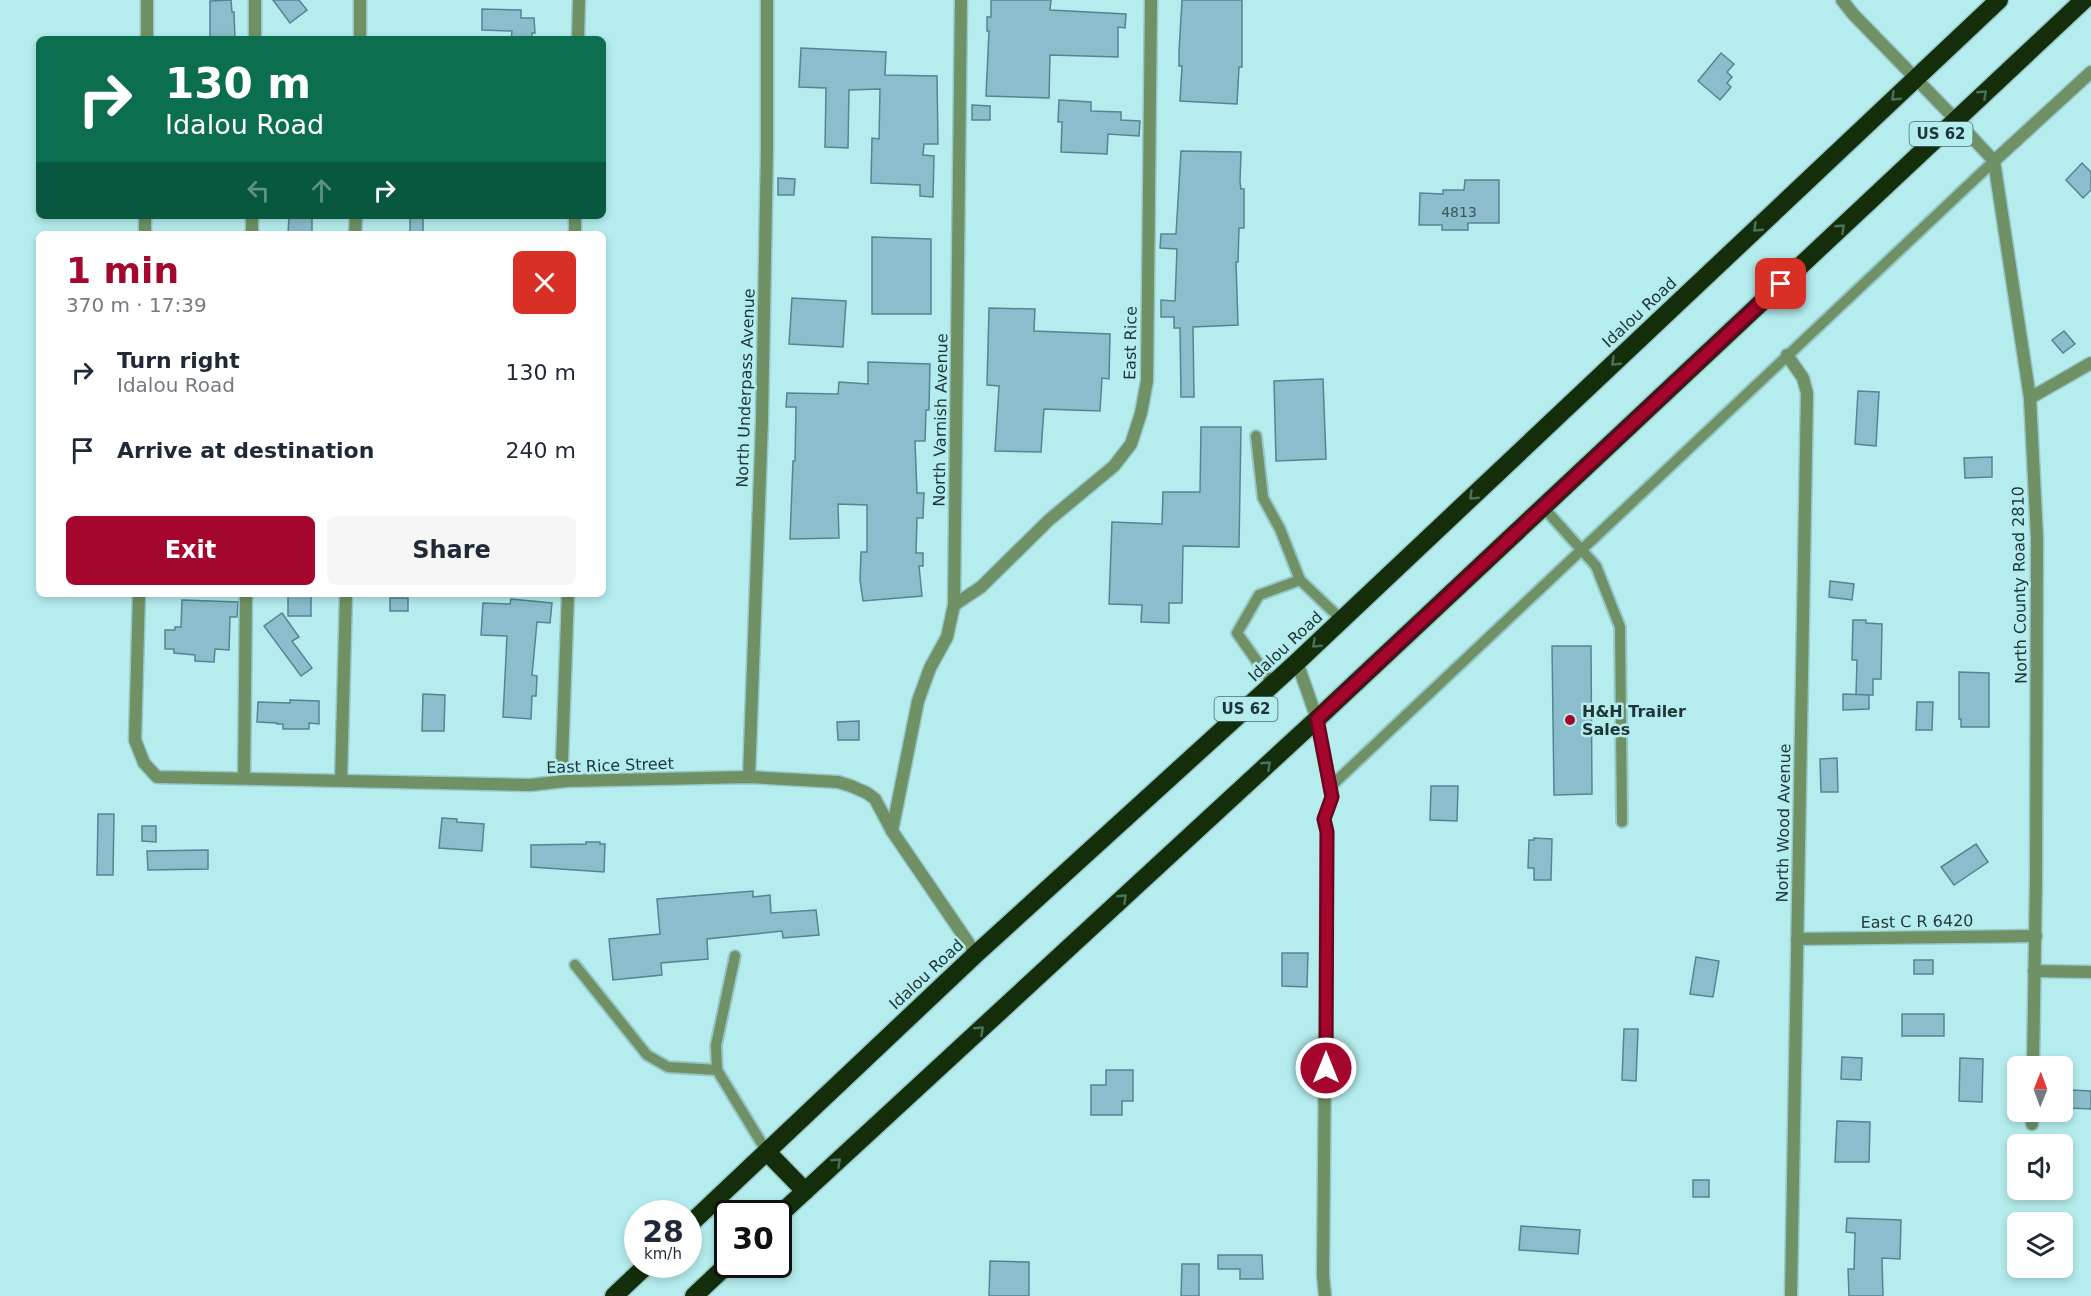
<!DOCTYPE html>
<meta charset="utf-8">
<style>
body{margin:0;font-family:"DejaVu Sans",sans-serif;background:#f6f6f7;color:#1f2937;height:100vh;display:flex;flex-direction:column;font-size:22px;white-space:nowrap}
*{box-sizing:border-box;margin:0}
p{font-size:20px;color:#747a83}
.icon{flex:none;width:33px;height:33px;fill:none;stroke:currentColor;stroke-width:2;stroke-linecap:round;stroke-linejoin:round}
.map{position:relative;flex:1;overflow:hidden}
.panel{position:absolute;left:36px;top:231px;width:570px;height:366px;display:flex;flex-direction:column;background:#fff;border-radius:9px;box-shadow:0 3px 9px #0003}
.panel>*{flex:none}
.banner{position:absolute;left:36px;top:36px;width:570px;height:183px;border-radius:9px;box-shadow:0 3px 9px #0003;background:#0b6e4f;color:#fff;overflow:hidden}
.needle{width:39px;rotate:1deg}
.fabs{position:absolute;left:2007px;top:1056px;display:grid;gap:12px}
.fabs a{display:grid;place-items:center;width:66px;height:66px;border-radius:9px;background:#fff;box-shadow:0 3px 9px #0003;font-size:30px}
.speed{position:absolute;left:624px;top:1200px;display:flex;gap:12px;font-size:30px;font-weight:700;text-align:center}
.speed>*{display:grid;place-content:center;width:78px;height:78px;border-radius:50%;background:#fff;box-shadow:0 3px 9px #0003;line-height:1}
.speed small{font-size:15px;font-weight:400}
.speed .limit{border:3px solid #111;border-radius:9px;background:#fff;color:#111}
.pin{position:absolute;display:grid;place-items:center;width:51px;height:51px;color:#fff;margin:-26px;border-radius:12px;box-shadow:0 3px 9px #0006}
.me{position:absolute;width:66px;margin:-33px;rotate:0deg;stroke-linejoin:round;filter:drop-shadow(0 0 4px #0008)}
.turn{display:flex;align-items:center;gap:21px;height:126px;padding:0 30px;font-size:27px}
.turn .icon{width:78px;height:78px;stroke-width:2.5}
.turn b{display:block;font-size:42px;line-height:51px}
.lanes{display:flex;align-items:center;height:57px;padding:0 30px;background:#0003;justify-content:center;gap:30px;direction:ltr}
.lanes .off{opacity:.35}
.round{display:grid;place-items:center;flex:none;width:63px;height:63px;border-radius:9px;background:#f6f6f7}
.summary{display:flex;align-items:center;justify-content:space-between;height:102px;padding:0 30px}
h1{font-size:36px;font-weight:800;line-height:45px;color:#a4062d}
.action{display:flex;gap:12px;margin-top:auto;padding:12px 30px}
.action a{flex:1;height:69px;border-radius:9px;background:#a4062d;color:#fff;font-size:24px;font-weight:800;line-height:69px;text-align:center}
.action a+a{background:#f6f6f7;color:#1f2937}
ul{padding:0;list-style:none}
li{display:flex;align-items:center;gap:18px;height:78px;padding:0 30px}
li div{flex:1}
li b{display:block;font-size:22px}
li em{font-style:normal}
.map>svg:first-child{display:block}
.building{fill:#8bbdcc;stroke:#548593;stroke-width:1.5}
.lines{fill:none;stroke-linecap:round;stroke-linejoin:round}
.lane-casing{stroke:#97c8c9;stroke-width:14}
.street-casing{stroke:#97c8c9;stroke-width:15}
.highway-casing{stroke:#97c8c9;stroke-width:21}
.lane{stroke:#709165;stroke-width:10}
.street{stroke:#709165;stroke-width:12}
.highway{stroke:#142e0b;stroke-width:18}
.oneway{stroke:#4c715a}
.route-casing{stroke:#6b041d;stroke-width:15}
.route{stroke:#a4062d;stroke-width:10}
.poi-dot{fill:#a4062d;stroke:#b5edee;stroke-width:2}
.labels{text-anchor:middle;stroke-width:5;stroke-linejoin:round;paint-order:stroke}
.number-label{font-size:14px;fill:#39575c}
.shield{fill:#b5edee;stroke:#4b6c6d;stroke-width:1.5}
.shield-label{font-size:15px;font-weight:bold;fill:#1e3536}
.street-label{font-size:16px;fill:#1e3536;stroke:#b5edee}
.poi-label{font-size:16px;font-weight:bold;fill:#1e3536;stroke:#b5edee;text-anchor:start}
</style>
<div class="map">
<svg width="2091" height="1296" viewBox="0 0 2091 1296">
<rect width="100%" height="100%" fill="#b5edee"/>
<g class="building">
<path d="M231 0 232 12H234L235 39H210V1Z"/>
<path d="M273 0H299L307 10 290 23Z"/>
<path d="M991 0H1051L1050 10 1126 14 1125 28 1118 27V57L1050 55 1049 98 986 96 989 31H987V17H991Z"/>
<path d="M1182 0H1242V67H1239L1237 104 1180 101 1182 66H1179V52Z"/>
<path d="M482 9 521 10V18H534L535 33H532V39H511L512 31 482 30Z"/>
<path d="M801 48 886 52 885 75 937 76 938 144H924L923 155 934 156 933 197 920 196V185L871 183 872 138 879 139 880 89 849 90 848 148 825 147 826 88 799 87Z"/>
<path d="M1721 53 1734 64 1727 72 1732 77 1727 83 1731 87 1720 100 1698 81Z"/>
<path d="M1059 100 1091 102V111L1121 112V120L1140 121 1139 136 1108 134 1107 154 1061 152 1062 122H1058Z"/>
<path d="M972 105 990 106V120H972Z"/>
<path d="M1181 151 1241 152 1240 182 1241 189H1244V228H1239L1238 262H1236L1238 325 1193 327 1194 397H1181L1180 328H1174V317H1161V300L1175 301 1177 249 1160 248 1161 234H1176Z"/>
<path d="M2082 163 2091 172V190L2083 198 2066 180Z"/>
<path d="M778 178 795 179 794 195H778Z"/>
<path d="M1465 180H1499V223H1468V230H1442V225H1419L1420 193 1443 194V190H1464Z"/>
<path d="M289 216H312V234H288Z"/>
<rect x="410" y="216" width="13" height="18"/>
<path d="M872 237 931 239V314H872Z"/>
<path d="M792 298 846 301 843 347 789 344Z"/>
<path d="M989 308 1035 309 1034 331 1110 334 1109 379 1102 378 1100 411 1044 409 1041 452 995 451 999 386 987 385Z"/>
<path d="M2064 331 2075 344 2063 353 2052 340Z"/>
<path d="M868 362 930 364 929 410H926L925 441H915L917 493H924L923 518H917L916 553H923V566H919L922 596 863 601 860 580 861 552H867V505L838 504 839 538 790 539 793 461H795L796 407H786L787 393 838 394 839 382 868 384Z"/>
<path d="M1323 379 1326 459 1276 461 1274 381Z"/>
<path d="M1858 391 1879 392 1876 446 1855 444Z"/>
<path d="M1201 427H1241L1239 547 1183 546 1182 603H1169V623L1141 622 1142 605 1109 604 1112 522 1162 524 1163 492H1200Z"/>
<path d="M1992 457V477L1965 478 1964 458Z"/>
<path d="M1830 581 1854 584 1852 600 1829 597Z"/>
<rect x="288" y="595" width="23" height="21"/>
<rect x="390" y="598" width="18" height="13"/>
<path d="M511 599 552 603 550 623 537 622 532 675 537 676 536 696H532L531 719 503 717 507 636 481 635 483 603 510 604Z"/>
<path d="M182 600 238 602 237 617H230L229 650 215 649 214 662 195 661V655L174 653V649H165V630H175V627H181Z"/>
<path d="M282 613 299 637 292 641 312 668 301 676 264 626Z"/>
<path d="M1853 620H1866V623L1882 624 1881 679H1873V695H1856L1857 660H1852Z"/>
<path d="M1552 646H1591L1592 794 1554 795Z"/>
<path d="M1959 672 1989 673V727H1961V719H1959Z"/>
<path d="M423 694 445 695 444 731H422Z"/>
<path d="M1843 694 1869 695V709L1843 710Z"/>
<path d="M290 700 319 701V724L309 723V729H283V724H277V723L257 722 258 702 290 703Z"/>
<path d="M1917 702H1933L1932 730H1916Z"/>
<path d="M859 721V740H838L837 722Z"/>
<path d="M1837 758 1838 792H1821L1820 759Z"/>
<path d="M1431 786H1458L1457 821 1430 820Z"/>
<path d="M98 814H114L113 875H97Z"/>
<path d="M442 818 457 819V822L484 824 482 851 439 848Z"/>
<path d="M142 826H156V842L142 841Z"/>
<path d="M1534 838 1552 839 1551 880H1534V868H1528L1529 840H1534Z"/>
<path d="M586 842H600V844H605L604 872 531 867V845L586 844Z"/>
<path d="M1976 844 1988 862 1954 885 1941 867Z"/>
<path d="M208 850V869L148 870 147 851Z"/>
<path d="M753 891V897L770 895 771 913 816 910 819 935 783 938 782 931 707 939 708 959 661 963 662 975 613 980 609 939 660 934 657 899Z"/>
<path d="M1282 953H1308L1307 987 1282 986Z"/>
<path d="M1696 957 1719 961 1713 997 1690 994Z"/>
<rect x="1914" y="960" width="19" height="14"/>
<rect x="1902" y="1014" width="42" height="22"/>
<path d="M1624 1029H1638L1636 1081 1622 1080Z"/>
<path d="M1842 1057 1862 1058 1861 1080 1841 1079Z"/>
<path d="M1960 1058 1983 1059 1982 1102 1959 1101Z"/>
<path d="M1106 1070H1133V1101H1122V1115H1091V1085H1106Z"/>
<path d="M2071 1090 2091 1091V1109L2070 1108Z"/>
<path d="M1837 1121 1870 1122 1869 1162H1835Z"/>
<rect x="1693" y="1180" width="16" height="17"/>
<path d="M1847 1218 1901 1220 1900 1259 1882 1258 1883 1296H1849L1848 1269H1854L1855 1233 1846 1232Z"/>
<path d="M1521 1226 1580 1230 1578 1254 1519 1250Z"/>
<path d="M1218 1255H1262L1263 1279H1240V1269H1218Z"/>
<path d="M990 1261 1029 1262V1296H989Z"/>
<path d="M1182 1264H1199V1296H1181Z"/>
</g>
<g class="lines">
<defs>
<g id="lane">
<path d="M1256 436 1263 498 1280 529 1300 580"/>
<path d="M1543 507 1596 566 1620 627 1622 822"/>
<path d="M1273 684 1237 633 1259 595 1300 580 1342 620"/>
<path d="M1330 787 1994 161"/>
<path d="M575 965 647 1055 668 1067 717 1070 767 1152"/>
<path d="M717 1070 716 1045 735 956"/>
</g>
<g id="street">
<path d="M1842 0 1853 14 1956 120 1994 161 2030 398 2037 538 2036 879 2033 1066"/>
<path d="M147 39V0"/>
<path d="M255 39V0"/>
<path d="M360 39V0"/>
<path d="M578 39 579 0"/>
<path d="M1994 161 2091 72"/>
<path d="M145 234V216"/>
<path d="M252 234V216"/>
<path d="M355 234 356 216"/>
<path d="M575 234V216"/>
<path d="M1787 355 1803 378 1807 393 1791 1296"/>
<path d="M2030 398 2091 363"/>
<path d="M139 594 135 740 144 763 157 777 530 785 566 781 749 777 838 782 851 786 867 793 875 799 892 831 976 954"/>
<path d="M954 605 981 587 1049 520 1114 466 1131 444 1141 413 1147 381 1151 0"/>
<path d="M1297 662 1317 719 1332 797 1324 819 1327 832 1323 1275 1325 1296"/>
<path d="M749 777 762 420 767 149V0"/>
<path d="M244 778 246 594"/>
<path d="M341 780 346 594"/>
<path d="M566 781 562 760 568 594"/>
<path d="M892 831 918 701 930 668 947 637 954 605 961 0"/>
<path d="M1797 939 2036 936"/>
<path d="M2034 971 2091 972"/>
<path d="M2032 1124V1112"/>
</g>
<g id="highway">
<path d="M767 1152 805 1191"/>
<path d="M778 1216 1317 719 2084 0"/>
<path d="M688 1226 976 954 1297 662 1999 0"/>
<path d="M614 1296 648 1264"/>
<path d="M694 1296 728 1264"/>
</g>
</defs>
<use href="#lane" class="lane-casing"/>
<use href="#street" class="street-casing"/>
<use href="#highway" class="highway-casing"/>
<use href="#lane" class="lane"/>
<use href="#street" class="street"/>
<use href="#highway" class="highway"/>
</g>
<defs><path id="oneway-chevron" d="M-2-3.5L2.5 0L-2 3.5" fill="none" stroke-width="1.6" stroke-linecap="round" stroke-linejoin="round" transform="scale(1.5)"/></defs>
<g class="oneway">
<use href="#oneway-chevron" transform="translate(1983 94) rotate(-43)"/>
<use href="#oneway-chevron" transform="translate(1895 97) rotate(137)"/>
<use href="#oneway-chevron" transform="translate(1757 228) rotate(137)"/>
<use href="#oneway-chevron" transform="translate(1841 228) rotate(-43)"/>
<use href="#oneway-chevron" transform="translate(1615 362) rotate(137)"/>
<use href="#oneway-chevron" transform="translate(1473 496) rotate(137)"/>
<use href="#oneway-chevron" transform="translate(1316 644) rotate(137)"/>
<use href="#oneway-chevron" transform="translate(1267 765) rotate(-43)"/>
<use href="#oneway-chevron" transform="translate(1123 898) rotate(-43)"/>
<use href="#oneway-chevron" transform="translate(980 1030) rotate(-43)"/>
<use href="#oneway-chevron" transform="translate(837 1162) rotate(-43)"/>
</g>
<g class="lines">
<defs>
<path id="route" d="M1326 1068 1327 832 1324 819 1332 797 1317 719 1781 284"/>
</defs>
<use href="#route" class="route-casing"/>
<use href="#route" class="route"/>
</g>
<circle class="poi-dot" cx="1570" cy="720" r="6"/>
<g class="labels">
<g class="number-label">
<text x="1459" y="217">4813</text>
</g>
<g class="shield">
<rect x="1909.5" y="122" width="63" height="24" rx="4.5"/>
<rect x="1214.5" y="697" width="63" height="24" rx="4.5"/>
</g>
<g class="shield-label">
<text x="1941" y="139">US 62</text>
<text x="1246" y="714">US 62</text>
</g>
<g class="street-label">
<text transform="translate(1639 312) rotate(-43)" y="6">Idalou Road</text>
<text transform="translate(1130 343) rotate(-89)" y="6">East Rice</text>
<text transform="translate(745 388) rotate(-88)" y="6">North Underpass Avenue</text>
<text transform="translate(940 420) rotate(-89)" y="6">North Varnish Avenue</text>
<text transform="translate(2019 585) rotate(-91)" y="6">North County Road 2810</text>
<text transform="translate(1285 646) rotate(-43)" y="6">Idalou Road</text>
<text transform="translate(610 765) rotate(-2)" y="6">East Rice Street</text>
<text transform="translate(1783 823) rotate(-89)" y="6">North Wood Avenue</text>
<text transform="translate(1917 921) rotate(-1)" y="6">East C R 6420</text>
<text transform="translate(926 974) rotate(-43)" y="6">Idalou Road</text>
</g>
<g class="poi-label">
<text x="1582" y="717">H&amp;H Trailer<tspan x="1582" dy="18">Sales</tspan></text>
</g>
</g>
</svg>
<div class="fabs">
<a><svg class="needle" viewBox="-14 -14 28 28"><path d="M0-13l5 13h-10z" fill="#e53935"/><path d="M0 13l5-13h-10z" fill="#747a83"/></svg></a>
<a><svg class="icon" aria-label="sound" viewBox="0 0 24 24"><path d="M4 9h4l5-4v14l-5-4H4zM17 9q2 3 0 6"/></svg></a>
<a><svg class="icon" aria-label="layers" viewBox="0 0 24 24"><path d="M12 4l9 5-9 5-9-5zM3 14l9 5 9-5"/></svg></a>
</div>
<div class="speed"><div>28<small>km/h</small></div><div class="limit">30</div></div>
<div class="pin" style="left:1781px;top:284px;background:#d93025"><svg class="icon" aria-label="arrive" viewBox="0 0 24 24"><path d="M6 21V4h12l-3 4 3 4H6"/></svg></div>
<svg class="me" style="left:1326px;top:1068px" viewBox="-20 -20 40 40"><circle r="17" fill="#a4062d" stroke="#fff" stroke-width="3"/><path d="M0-11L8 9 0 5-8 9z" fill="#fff"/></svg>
<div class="banner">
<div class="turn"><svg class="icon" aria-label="right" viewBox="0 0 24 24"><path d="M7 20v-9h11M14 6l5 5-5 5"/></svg><div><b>130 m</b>Idalou Road</div></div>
<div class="lanes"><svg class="icon off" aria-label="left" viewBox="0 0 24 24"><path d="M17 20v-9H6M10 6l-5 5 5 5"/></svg><svg class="icon off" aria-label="ahead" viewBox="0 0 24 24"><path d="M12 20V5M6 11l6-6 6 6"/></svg><svg class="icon" aria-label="right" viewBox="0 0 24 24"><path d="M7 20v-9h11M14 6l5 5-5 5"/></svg></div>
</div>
<section class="panel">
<div class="summary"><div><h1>1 min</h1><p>370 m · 17:39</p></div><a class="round" style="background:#d93025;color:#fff"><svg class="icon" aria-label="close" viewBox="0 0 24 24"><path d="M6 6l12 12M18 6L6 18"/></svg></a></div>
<ul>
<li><svg class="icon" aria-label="right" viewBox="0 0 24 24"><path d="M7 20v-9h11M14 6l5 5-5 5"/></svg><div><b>Turn right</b><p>Idalou Road</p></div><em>130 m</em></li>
<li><svg class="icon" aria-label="arrive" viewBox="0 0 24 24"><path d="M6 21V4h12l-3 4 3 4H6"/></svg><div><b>Arrive at destination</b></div><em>240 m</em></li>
</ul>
<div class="action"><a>Exit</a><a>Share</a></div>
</section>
</div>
